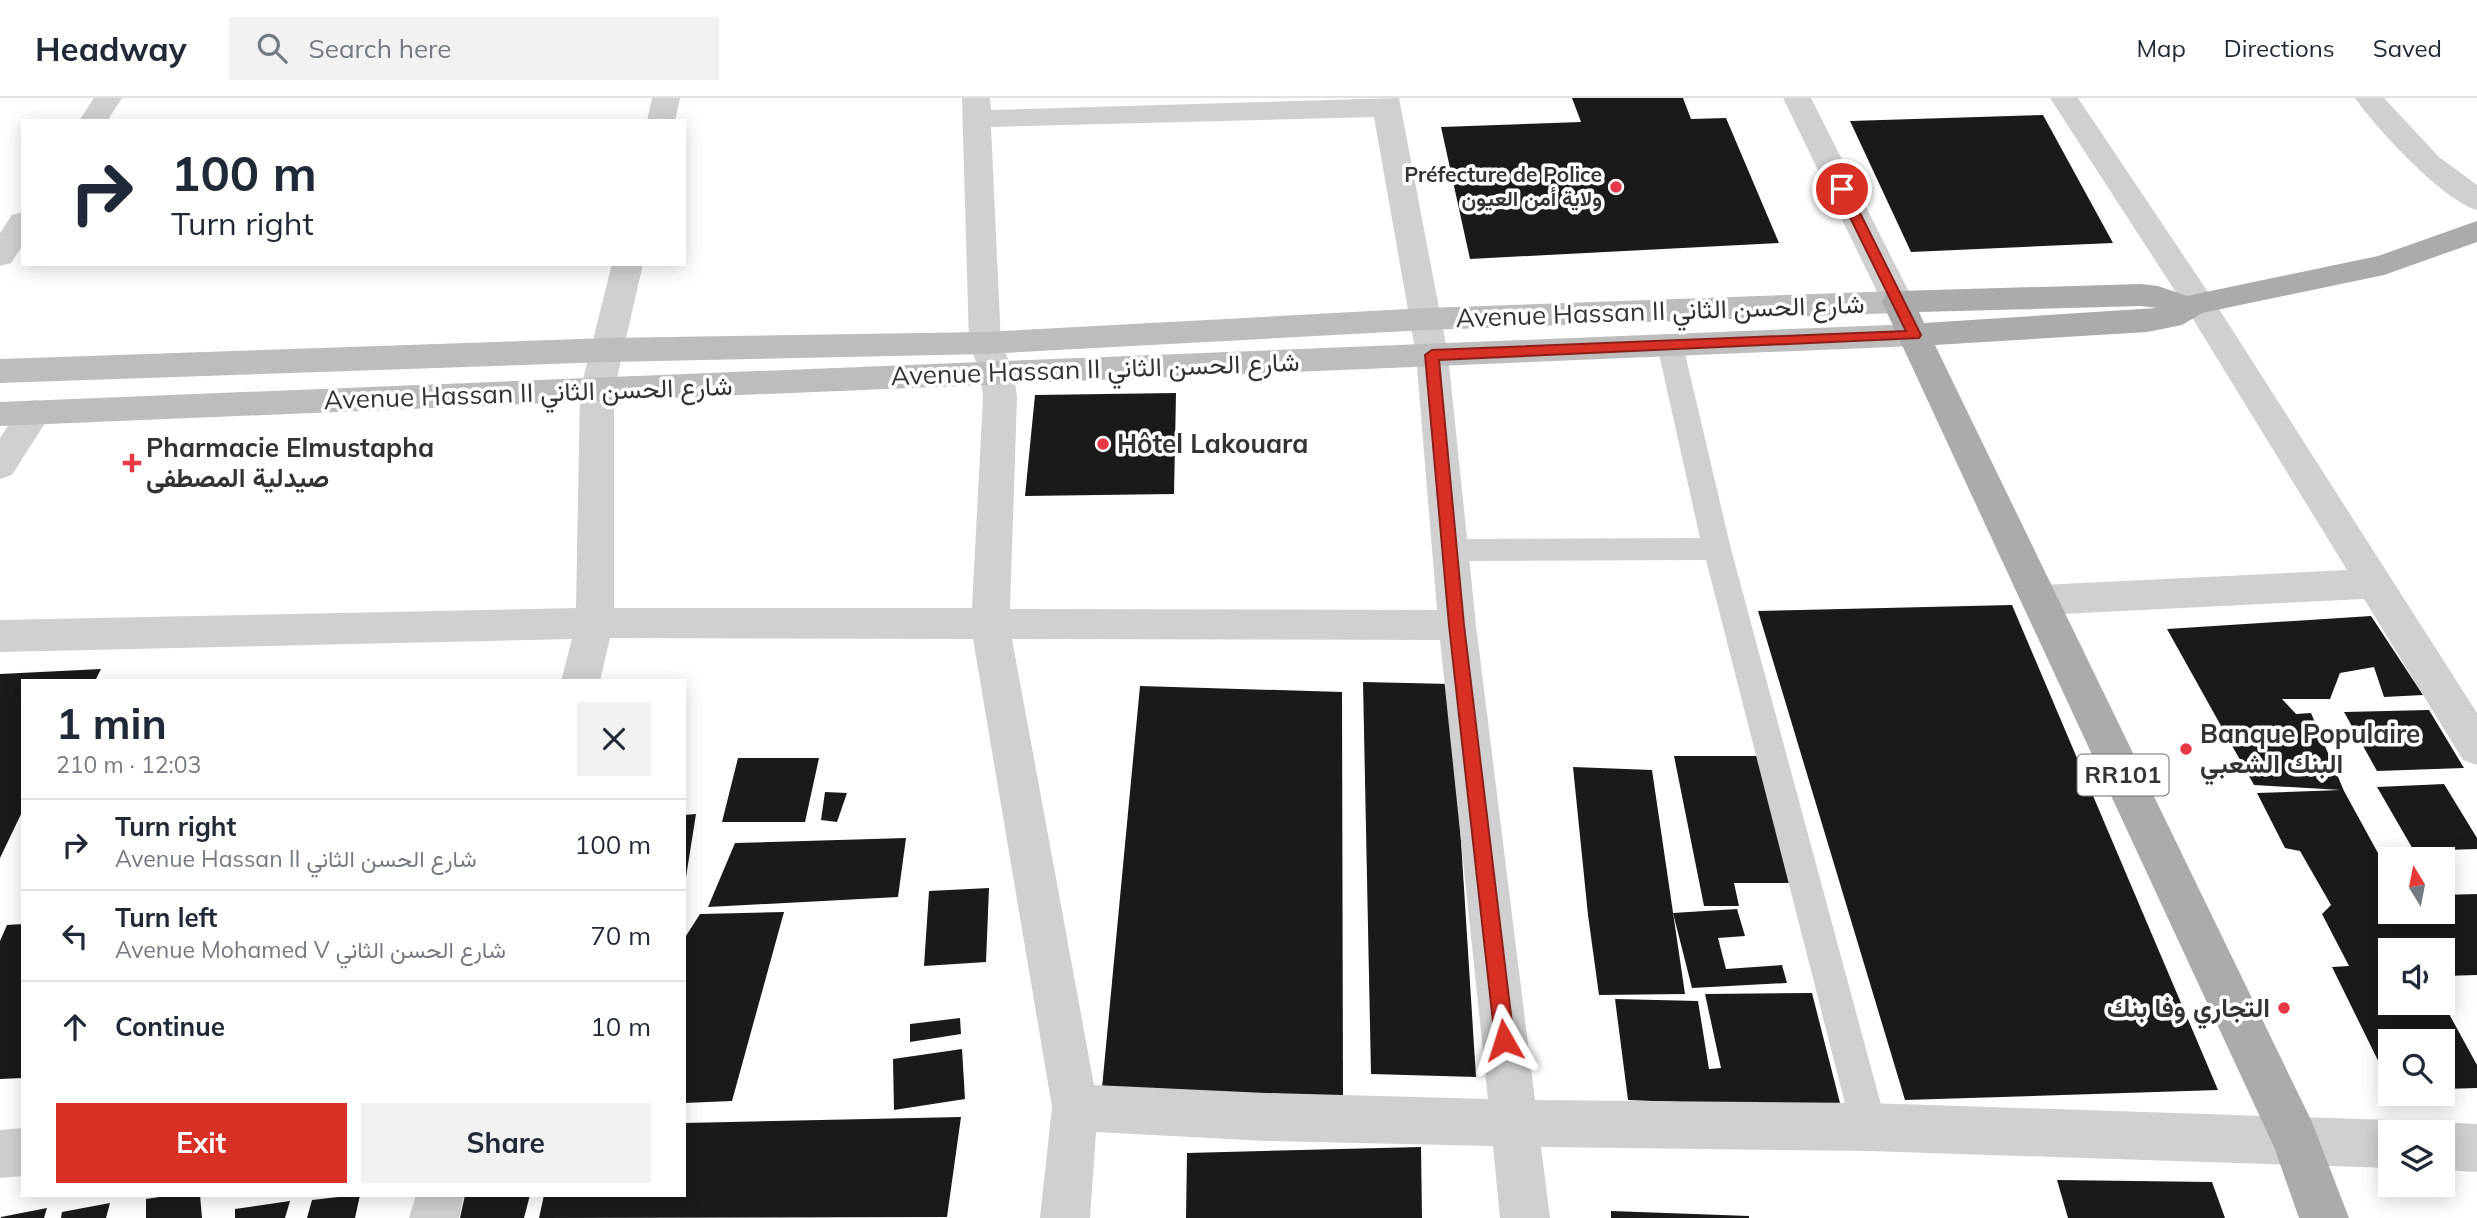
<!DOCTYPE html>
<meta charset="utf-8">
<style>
body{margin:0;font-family:Mulish,Vazirmatn,sans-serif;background:#f2f2f3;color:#1f2937;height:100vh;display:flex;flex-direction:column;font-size:26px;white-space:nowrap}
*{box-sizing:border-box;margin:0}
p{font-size:23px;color:#747a83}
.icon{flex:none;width:38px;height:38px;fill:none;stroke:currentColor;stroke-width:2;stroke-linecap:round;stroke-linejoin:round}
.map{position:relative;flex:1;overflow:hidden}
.side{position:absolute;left:21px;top:581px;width:665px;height:518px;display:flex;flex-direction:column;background:#fff;border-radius:0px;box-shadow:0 4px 18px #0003}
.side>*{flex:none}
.top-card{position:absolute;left:21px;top:21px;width:665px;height:147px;border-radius:0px;box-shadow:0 4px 18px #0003;background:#fff;color:#1f2937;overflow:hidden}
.needle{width:46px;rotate:350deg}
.buttons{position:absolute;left:2378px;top:749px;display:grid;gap:14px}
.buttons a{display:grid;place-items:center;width:77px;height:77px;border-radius:0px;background:#fff;box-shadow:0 4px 18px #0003;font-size:35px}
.pin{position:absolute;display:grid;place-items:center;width:60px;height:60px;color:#fff;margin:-30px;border:4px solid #fff;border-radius:50%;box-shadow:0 2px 7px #0007}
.me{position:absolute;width:77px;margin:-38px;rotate:354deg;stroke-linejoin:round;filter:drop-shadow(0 0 5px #0008)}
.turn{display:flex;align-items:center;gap:24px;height:147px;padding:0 35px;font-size:32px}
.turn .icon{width:91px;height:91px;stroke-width:2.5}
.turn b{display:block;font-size:49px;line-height:60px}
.round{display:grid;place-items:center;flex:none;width:74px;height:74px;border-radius:0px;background:#f2f2f3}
.headline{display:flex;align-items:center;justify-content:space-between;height:119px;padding:0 35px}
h1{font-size:42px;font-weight:700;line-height:52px}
.cta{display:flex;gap:14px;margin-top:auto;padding:14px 35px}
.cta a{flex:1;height:80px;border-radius:0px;background:#d93025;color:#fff;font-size:28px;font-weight:700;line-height:80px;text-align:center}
.cta a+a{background:#f2f2f3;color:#1f2937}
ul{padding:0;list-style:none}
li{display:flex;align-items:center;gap:21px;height:91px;padding:0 35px;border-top:2px solid #e0e1e3}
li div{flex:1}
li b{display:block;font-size:26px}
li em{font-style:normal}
header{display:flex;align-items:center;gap:42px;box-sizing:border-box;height:98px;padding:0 35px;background:#fff;border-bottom:2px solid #e0e1e3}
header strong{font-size:33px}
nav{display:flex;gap:38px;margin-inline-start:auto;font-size:24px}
.search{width:490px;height:63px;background:#f2f2f3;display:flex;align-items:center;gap:18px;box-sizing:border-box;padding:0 24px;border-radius:0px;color:#747a83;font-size:26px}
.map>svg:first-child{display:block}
.building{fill:#1a1a1a}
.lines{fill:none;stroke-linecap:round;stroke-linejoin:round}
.lane{fill:#d0d0d0;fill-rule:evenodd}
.street{fill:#d0d0d0;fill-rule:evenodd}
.secondary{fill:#bdbdbd;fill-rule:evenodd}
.primary{fill:#ababab;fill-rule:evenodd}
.route{fill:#d93025;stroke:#8d1f18;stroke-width:2}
.poi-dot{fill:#e63946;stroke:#fff;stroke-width:2.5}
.labels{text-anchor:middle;stroke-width:7;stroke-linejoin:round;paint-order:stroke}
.far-poi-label{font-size:21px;font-weight:bold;fill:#333;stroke:#fff;text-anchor:end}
.shield{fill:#fff;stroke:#707070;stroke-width:2}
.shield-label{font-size:24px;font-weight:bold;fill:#333}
.street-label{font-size:26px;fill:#333;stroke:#fff}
.poi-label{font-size:26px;font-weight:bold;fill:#333;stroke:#fff;text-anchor:start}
</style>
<header>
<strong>Headway</strong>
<div class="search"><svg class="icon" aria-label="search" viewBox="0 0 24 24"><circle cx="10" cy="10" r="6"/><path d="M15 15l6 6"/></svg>Search here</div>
<nav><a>Map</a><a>Directions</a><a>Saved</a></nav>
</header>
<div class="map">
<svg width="2477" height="1120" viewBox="0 0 2477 1120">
<rect width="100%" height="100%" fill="#fff"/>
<g class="building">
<path d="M1572 0H1683L1691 21 1726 20 1779 145 1470 161 1441 29 1581 24Z"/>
<path d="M2043 17 2113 145 1911 154 1850 23Z"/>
<path d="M1176 295 1174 396 1025 398 1035 297Z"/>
<path d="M2012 507 2218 992 1905 1002 1758 513Z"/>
<path d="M2371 518 2423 597 2384 599 2374 569 2340 575 2330 601H2282L2296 616 2311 615 2344 693 2390 777V814H2443V797L2477 796V877L2443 878V852H2390V905H2443L2477 967V990L2443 991V943H2390V987L2332 869 2349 868 2322 816 2331 807 2300 753 2285 750 2257 695 2341 692 2254 687 2167 531Z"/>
<path d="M101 571 95 583H23V712L0 760V576Z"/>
<path d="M1363 584 1451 586 1476 979 1371 976Z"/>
<path d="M1140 588 1342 594 1343 998 1102 990Z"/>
<path d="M2429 612 2464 670 2377 673 2344 614Z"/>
<path d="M1674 658H1763L1794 785H1734L1739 808H1704Z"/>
<path d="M738 660H819L805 724H722Z"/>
<path d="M1573 669 1652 672 1685 896 1599 897 1588 817Z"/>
<path d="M2444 686 2477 740V751L2414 753 2377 689Z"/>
<path d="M825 694 847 695 837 724 821 722Z"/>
<path d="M696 716 686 779H684V717Z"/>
<path d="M906 740 898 799 708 809 735 745Z"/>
<path d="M989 790 986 864 924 868 929 793Z"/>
<path d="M1737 811 1745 838 1718 840 1726 871 1782 867 1787 885 1692 890 1673 815Z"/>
<path d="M784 814 732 1003 684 1005V841L700 816Z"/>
<path d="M23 826V980L0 981V843L7 827Z"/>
<path d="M1812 895 1840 1005 1728 1006 1628 1002 1615 901 1698 903 1709 971 1721 970 1705 896Z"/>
<path d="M960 920 961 936 910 944V926Z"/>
<path d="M962 951 965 1001 894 1012 893 961Z"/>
<path d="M961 1019 947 1119 539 1120 544 1097H684V1025Z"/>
<path d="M1421 1049 1422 1120H1186L1187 1055Z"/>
<path d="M2057 1082 2212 1084 2225 1120H2068Z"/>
<path d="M173 1097H200L202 1120H146V1101Z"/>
<path d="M356 1097H360L355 1120H307L312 1102Z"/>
<path d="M465 1097H530L524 1120H460Z"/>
<path d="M290 1103 285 1120H235V1111Z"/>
<path d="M110 1105 106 1120H61L62 1114Z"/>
<path d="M47 1110 44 1120H1V1119Z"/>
<path d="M1611 1113 1749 1118V1120H1611Z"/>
</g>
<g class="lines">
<path class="lane" d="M1670 238 1679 241 1683 247 1731 451 1887 1029 1882 1042 1869 1047 1856 1042 1851 1029 1706 462 1451 463 1441 460 1437 452 1441 444 1451 441 1700 440 1657 247 1661 241Z"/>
<g class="street">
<path d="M94 0H122L107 23H79Z"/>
<path d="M652 0H680L675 23H647Z"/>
<path d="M962 0H990L991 12 1399 0 1448 257 1476 527 1535 1002 1869 1005 2390 1022 2407 1029 2409 1034H2390V1070L1869 1053 1541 1049 1550 1120H1500L1493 1048 1266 1043 1096 1034 1090 1120H1040L1052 1009 973 541 610 540 600 583H561L572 541 0 554V522L576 510 580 293 612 166H643L614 293V510H972L983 299 980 275 969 245ZM1374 19 1416 257 1437 512 1010 511 1017 299 1014 275 1001 245 991 29ZM1012 541 1440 542 1488 1001 1266 995 1094 987Z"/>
<path d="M1783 0H1811L1914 204 1909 212 1898 215 1887 212 1882 204Z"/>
<path d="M2050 0H2078L2210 197 2477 615V667L2463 662 2364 501 2041 517 2028 513 2022 502 2028 491 2041 487 2347 472 2188 213Z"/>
<path d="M2355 0H2384L2439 59 2477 87V112C2442 102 2376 30 2355 0Z"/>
<path d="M23 114V147L11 165 0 168V135L12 117Z"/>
<path d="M35 302 47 305 52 314 12 377 0 381V340L23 305Z"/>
<path d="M2443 1024 2477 1026V1074L2443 1072V1034H2425Z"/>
<path d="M23 1030V1078L0 1080V1032Z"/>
<path d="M416 1097H464L459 1120H409Z"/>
</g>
<g class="secondary">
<path d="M1898 193 1909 196 1914 204 1909 212 1898 215 1426 232 985 256 608 264 0 285V261L608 240 985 234 1426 210Z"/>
<path d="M1914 226 1925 229 1930 237 1925 245 1914 248 0 328V304Z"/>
</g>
<path class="primary" d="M2477 123V144L2384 177 2202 215 2182 227 2147 234 1935 247 2312 1024 2349 1120H2299L2274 1049 1882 204 1887 196 1898 193 2141 186 2158 188 2187 198 2378 158ZM2141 208 2157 210 1924 225 1919 214Z"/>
</g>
<path class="route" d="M1842 87 1848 91 1921 237 1919 240 1439 262 1464 527 1514 942 1511 949 1504 952 1498 949 1495 942 1449 527 1425 257 1432 252 1906 233 1836 91Z"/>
<g class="poi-dot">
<circle cx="1616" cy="89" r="7"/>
<circle cx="1103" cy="346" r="7"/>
<path d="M128.5 354.5h7v7h7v7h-7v7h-7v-7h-7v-7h7z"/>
<circle cx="2186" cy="651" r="7"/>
<circle cx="2284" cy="910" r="7"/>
</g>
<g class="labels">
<g class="far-poi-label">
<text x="1602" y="84">Préfecture de Police<tspan x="1602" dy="24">ولاية أمن العيون</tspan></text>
</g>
<rect class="shield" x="2077.5" y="656.5" width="91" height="41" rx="5"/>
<g class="shield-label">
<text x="2123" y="685">RR101</text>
</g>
<g class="street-label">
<text transform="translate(1660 213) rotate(-2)" y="9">Avenue Hassan II شارع الحسن الثاني</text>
<text transform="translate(1095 271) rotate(-2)" y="9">Avenue Hassan II شارع الحسن الثاني</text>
<text transform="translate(528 295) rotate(-2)" y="9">Avenue Hassan II شارع الحسن الثاني</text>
</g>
<g class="poi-label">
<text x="1117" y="355">Hôtel Lakouara</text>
<text x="146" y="359">Pharmacie Elmustapha<tspan x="146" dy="30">صيدلية المصطفى</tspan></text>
<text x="2200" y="645">Banque Populaire<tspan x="2200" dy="30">البنك الشعبي</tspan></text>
<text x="2270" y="919" text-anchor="end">التجاري وفا بنك</text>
</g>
</g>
</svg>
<div class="buttons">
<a><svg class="needle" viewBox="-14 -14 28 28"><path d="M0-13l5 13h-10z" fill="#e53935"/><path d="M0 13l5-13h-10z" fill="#747a83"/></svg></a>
<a><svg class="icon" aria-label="sound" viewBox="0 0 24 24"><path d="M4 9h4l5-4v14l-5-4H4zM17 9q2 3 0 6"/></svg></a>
<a><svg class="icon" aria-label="search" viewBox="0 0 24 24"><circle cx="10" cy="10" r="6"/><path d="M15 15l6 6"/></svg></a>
<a><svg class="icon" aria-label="layers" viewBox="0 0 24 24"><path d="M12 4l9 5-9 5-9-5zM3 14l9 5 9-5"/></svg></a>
</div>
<div class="pin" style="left:1842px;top:91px;background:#d93025"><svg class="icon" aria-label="arrive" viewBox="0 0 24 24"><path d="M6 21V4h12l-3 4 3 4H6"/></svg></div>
<svg class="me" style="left:1504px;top:942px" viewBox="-20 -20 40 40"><path d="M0-17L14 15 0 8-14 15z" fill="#d93025" stroke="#fff" stroke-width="4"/></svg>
<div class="top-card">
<div class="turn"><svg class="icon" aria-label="right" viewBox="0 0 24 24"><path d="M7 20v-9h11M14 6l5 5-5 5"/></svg><div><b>100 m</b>Turn right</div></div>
</div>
<section class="side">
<div class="headline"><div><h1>1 min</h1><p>210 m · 12:03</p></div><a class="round"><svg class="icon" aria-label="close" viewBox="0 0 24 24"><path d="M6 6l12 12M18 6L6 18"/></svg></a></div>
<ul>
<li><svg class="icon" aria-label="right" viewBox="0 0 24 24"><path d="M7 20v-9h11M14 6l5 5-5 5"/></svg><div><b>Turn right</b><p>Avenue Hassan II شارع الحسن الثاني</p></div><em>100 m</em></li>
<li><svg class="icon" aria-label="left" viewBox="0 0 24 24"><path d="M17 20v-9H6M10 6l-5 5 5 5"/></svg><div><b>Turn left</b><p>Avenue Mohamed V شارع الحسن الثاني</p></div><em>70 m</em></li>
<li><svg class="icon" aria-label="ahead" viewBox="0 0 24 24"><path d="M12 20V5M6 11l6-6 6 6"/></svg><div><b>Continue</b></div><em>10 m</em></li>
</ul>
<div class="cta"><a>Exit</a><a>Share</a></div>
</section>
</div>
